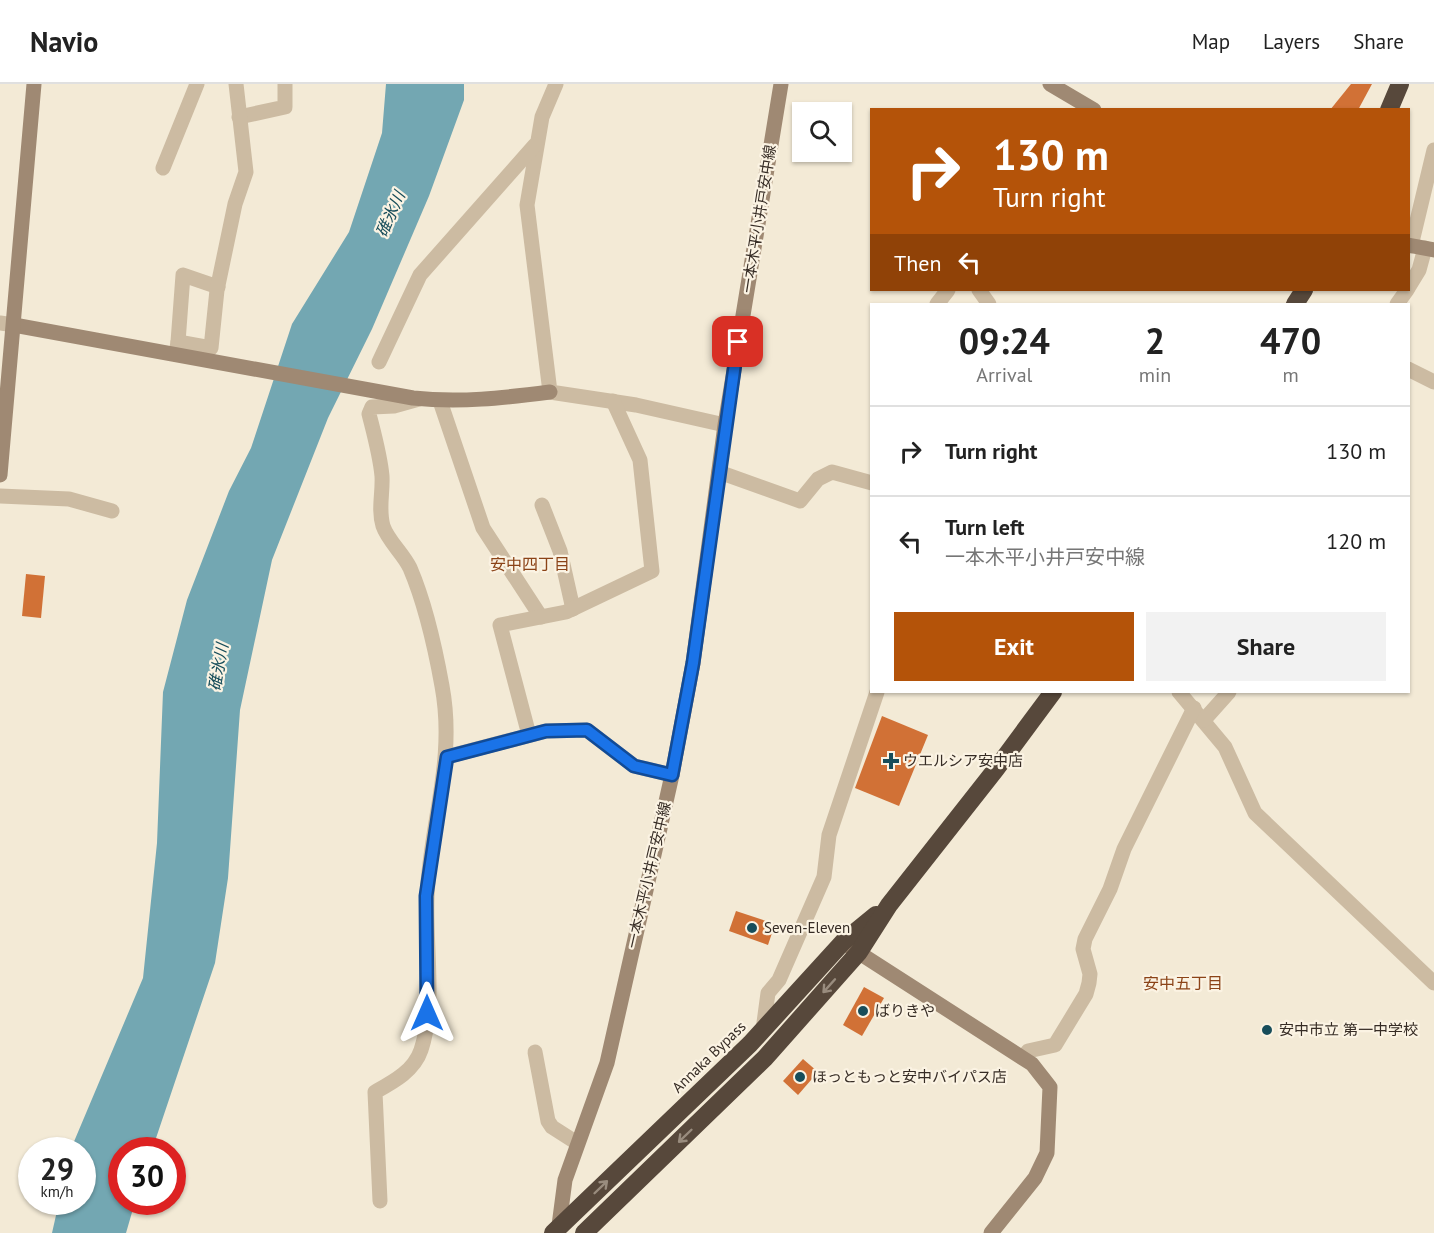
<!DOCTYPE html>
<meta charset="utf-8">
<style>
body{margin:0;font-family:"PT Sans","Noto Sans JP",sans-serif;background:#f2f2f2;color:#222;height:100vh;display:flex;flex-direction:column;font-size:22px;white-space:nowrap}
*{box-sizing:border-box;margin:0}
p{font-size:20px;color:#767676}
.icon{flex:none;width:33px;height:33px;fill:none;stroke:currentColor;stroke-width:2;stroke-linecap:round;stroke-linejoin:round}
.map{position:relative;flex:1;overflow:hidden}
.panel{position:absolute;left:870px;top:219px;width:540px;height:390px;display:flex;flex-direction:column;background:#fff;border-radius:0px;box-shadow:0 2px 4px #0004}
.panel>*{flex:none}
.hud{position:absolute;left:870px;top:24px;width:540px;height:183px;border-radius:0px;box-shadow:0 2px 4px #0004;background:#b45309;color:#fff;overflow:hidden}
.controls{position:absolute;left:792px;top:18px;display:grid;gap:12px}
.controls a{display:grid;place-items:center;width:60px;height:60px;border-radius:0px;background:#fff;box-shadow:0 2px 4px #0004;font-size:30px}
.speed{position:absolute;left:18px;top:1053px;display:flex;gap:12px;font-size:30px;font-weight:700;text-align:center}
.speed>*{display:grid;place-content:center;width:78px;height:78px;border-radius:50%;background:#fff;box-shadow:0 2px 4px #0004;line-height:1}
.speed small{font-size:15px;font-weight:400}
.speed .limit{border:9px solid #d22;background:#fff;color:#111}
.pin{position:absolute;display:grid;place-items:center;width:51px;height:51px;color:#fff;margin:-26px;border-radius:12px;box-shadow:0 3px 9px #0006}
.me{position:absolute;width:66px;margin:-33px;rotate:0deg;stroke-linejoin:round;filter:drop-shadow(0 0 4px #0008)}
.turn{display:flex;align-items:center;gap:21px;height:126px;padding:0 24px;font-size:27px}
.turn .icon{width:78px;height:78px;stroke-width:2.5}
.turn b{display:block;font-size:42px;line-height:51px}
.then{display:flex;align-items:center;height:57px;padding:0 24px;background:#0003;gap:12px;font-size:22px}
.eta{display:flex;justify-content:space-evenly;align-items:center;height:102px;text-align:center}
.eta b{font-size:36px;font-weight:600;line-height:42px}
.cta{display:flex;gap:12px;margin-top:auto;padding:12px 24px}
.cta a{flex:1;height:69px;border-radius:0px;background:#b45309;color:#fff;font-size:24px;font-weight:600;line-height:69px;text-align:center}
.cta a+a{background:#f2f2f2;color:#222}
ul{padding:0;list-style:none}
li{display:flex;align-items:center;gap:18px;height:90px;padding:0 24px;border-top:2px solid #e0e0e0}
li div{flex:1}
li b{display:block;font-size:22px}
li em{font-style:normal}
header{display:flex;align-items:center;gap:36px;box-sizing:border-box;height:84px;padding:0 30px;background:#fff;border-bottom:2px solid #e0e0e0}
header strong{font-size:28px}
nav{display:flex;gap:33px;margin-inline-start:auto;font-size:21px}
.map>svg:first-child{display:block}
.water{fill:#73a7b2}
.building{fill:#d17136}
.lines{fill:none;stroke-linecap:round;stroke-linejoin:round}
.street{stroke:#ccbba2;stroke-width:15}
.secondary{stroke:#9f8973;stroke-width:15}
.highway{stroke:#57483b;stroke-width:18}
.oneway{stroke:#998c7e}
.route-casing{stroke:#114b97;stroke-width:15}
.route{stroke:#1a73e8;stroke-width:10}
.poi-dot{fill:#174d5a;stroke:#fbf3e3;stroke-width:2}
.labels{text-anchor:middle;stroke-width:4.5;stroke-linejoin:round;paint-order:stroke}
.street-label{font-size:15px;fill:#362c25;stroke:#fbf3e3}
.poi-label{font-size:15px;fill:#362c25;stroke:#fbf3e3;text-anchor:start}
.water-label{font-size:16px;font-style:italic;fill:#174d5a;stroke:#fbf3e3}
.neighbourhood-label{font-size:16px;fill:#8b4317;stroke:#fbf3e3}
</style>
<header>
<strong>Navio</strong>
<nav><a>Map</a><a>Layers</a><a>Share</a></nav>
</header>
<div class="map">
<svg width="1434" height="1149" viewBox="0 0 1434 1149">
<rect width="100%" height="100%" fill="#f3ead6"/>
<path class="water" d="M386 0H464V16L429 112 372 245 328 334 272 476 240 626 228 794 215 879 152 1066H122V1118H135L126 1149H52L59 1118H82V1066H72L73 1060 143 894 157 759 163 608 187 516 229 407 251 364 292 240 349 148 382 49Z"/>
<g class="building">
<path d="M1351 0H1372L1358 26H1330Z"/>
<path d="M26 490 45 492 41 534 22 532Z"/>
<path d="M882 632 928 651 899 722 855 704Z"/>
<path d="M736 827 775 840 768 861 729 847Z"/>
<path d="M864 903 884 914 862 952 843 941Z"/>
<path d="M803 975 818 988 798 1011 783 997Z"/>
</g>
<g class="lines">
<g class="street">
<path d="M556 0 542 33 527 121 550 308 636 321 725 341"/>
<path d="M239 33 285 23V0"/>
<path d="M163 84 197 0"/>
<path d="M1411 162 1434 66"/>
<path d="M1408 204 1419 186 1425 164"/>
<path d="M979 206 989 220"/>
<path d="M937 220 948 206"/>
<path d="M1397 220 1407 206"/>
<path d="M0 239 14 241"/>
<path d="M178 258 183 191 218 203"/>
<path d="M176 270 178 258 211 264 217 206 235 120 246 88 236 0"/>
<path d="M379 278 420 191 535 61"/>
<path d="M1408 285 1434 298"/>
<path d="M440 317 483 444 541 533"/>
<path d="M719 388 800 417 818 395 832 388 872 399"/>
<path d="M0 412 69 415 112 427"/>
<path d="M542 421 560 467 573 525"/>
<path d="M1179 608 1225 663 1255 729 1434 899"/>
<path d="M1204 636 1229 608"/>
<path d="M529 651 500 541 566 528 652 487 640 376 613 317"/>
<path d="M446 673 546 647 587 646 634 682 672 691"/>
<path d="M763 946 768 909 779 896 824 793 829 751 877 608"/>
<path d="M535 968 548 1037 552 1043 577 1059"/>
<path d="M1023 974 1028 967 1055 961 1086 910 1089 899 1090 890 1083 865 1085 855 1110 805 1124 765 1194 624"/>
<path d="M380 1117 375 1008C393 998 414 987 421 966 436 921 425 861 427 813 430 739 456 677 442 602 435 563 425 519 410 484 403 469 388 457 383 442 378 425 383 409 382 392 380 371 374 350 369 330L372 323 394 322 419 315"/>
</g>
<g class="secondary">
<path d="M1050 0 1094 26"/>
<path d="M1408 161 1434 166"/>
<path d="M14 241 413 314C460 319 503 314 550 308"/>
<path d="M0 391 34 0"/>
<path d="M850 863 1032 980 1050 1003 1047 1069 1035 1094 991 1149"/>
<path d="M558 1149 565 1096 607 979 672 691 693 579 725 341 781 0"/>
</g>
<g class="highway">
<path d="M1389 26 1400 0"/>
<path d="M1295 220 1304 206"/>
<path d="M553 1149 750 960 843 858 876 831"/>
<path d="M584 1149 765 974 859 868 889 821 996 685 1053 608"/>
</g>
</g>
<defs><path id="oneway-shaft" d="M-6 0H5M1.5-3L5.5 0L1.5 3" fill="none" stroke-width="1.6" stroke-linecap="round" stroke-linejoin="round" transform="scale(1.5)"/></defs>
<g class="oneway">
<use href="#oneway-shaft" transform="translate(829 902) rotate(132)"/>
<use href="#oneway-shaft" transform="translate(685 1052) rotate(136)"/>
<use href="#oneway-shaft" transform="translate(601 1103) rotate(-44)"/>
</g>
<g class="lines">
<defs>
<path id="route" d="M427 929 426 812 447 673 546 647 587 646 634 682 672 691 693 579 738 258"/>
</defs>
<use href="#route" class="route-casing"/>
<use href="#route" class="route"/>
</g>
<g class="poi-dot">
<path d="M888 668h6v6h6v6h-6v6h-6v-6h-6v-6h6z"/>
<circle cx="752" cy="844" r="6"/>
<circle cx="863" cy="927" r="6"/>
<circle cx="1267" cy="946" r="6"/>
<circle cx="800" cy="993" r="6"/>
</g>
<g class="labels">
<g class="street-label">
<text transform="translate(759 135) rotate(-81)" y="5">一本木平小井戸安中線</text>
<text transform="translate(649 791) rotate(-77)" y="5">一本木平小井戸安中線</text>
<text transform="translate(709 973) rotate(-44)" y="5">Annaka Bypass</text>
</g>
<g class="poi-label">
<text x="903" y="682">ウエルシア安中店</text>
<text x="764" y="849">Seven-Eleven</text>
<text x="875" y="932">ばりきや</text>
<text x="1279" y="951">安中市立 第一中学校</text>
<text x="812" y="998">ほっともっと安中バイパス店</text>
</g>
<g class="water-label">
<text transform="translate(390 130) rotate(-66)" y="6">碓氷川</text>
<text transform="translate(218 583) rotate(-80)" y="6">碓氷川</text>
</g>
<g class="neighbourhood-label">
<text x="530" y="486">安中四丁目</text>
<text x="1183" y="905">安中五丁目</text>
</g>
</g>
</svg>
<div class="controls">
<a><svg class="icon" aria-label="search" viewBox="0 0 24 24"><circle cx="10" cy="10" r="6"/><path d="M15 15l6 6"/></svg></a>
</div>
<div class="speed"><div>29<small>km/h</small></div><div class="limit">30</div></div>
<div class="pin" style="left:738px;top:258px;background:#d93025"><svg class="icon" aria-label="arrive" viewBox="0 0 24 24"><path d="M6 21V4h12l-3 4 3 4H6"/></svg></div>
<svg class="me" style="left:427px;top:929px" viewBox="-20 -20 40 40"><path d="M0-17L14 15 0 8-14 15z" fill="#1a73e8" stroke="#fff" stroke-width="4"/></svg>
<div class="hud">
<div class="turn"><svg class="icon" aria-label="right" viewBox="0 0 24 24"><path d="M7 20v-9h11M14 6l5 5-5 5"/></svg><div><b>130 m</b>Turn right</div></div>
<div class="then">Then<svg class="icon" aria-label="left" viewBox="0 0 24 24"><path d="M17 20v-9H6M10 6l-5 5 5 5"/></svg></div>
</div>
<section class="panel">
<div class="eta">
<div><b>09:24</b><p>Arrival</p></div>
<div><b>2</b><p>min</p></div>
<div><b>470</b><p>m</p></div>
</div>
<ul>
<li><svg class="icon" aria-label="right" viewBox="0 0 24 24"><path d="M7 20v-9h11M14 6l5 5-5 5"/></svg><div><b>Turn right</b></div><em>130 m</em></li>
<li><svg class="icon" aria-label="left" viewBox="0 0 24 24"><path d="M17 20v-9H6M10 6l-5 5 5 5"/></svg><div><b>Turn left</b><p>一本木平小井戸安中線</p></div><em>120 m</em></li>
</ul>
<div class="cta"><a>Exit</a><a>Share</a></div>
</section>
</div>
